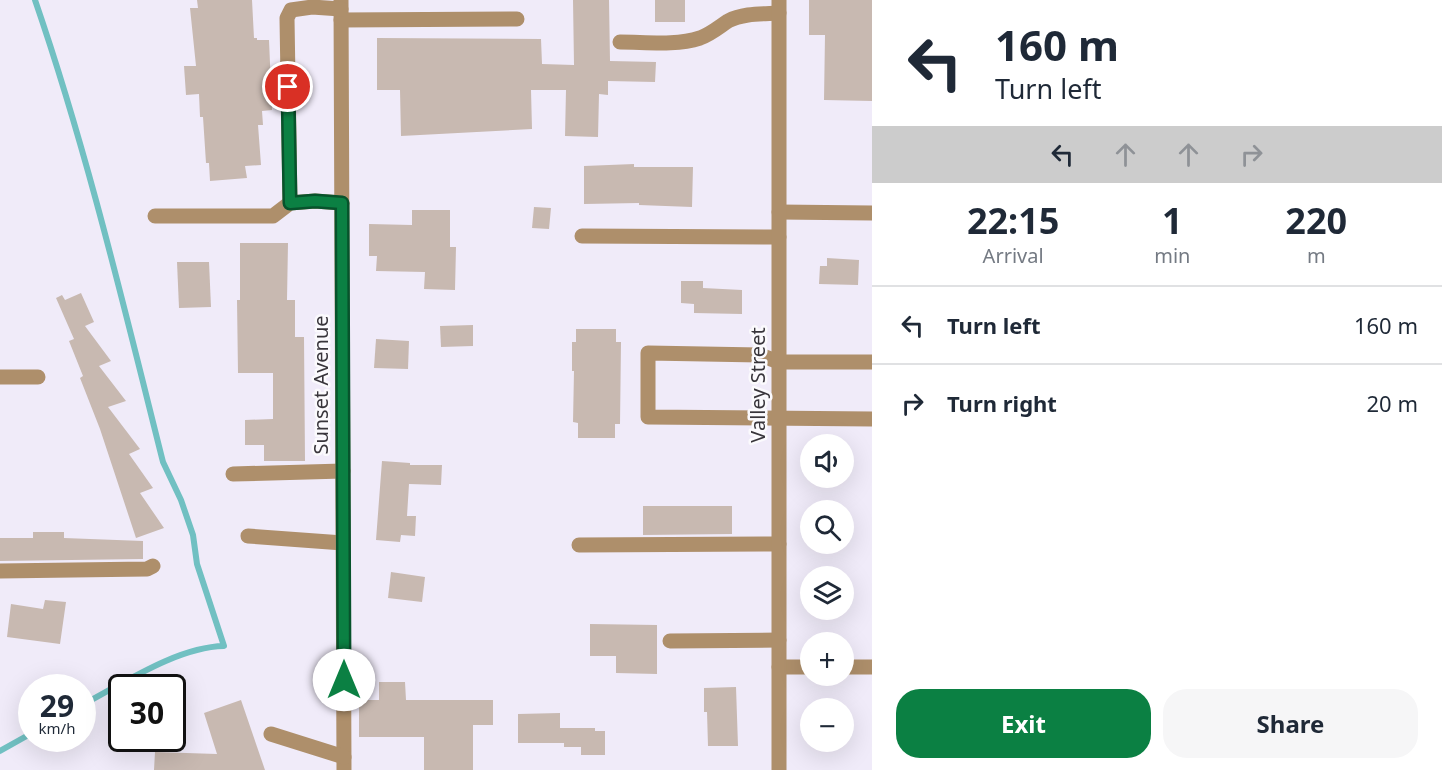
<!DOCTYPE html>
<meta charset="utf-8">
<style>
body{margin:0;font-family:"Noto Sans",sans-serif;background:#f6f6f7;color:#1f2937;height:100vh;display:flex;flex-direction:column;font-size:22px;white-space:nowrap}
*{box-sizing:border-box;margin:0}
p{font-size:20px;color:#747a83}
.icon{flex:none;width:33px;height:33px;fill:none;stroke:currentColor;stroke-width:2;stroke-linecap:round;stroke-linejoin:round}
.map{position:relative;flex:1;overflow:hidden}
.sheet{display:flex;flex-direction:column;background:#fff;width:570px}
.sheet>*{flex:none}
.guide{background:#fff;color:#1f2937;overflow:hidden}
.tools{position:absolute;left:800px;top:434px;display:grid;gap:12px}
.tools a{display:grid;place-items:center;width:54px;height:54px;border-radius:50%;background:#fff;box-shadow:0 6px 24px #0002;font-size:30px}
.speed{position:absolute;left:18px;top:674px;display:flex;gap:12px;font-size:30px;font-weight:700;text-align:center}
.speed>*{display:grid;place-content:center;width:78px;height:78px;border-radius:50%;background:#fff;box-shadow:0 6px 24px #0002;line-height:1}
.speed small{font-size:15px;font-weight:400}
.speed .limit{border:3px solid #111;border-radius:9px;background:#fff;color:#111}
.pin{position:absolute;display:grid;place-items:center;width:51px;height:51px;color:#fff;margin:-26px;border:3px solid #fff;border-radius:50%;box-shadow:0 2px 6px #0007}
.me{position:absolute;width:66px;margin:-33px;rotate:0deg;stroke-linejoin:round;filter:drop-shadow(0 0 4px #0008)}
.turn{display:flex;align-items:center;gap:21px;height:126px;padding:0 24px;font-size:27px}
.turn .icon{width:78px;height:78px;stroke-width:2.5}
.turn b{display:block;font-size:42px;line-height:51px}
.lanes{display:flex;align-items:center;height:57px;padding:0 24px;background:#0003;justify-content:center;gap:30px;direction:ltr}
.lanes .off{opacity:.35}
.eta{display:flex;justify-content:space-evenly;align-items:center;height:102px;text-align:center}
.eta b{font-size:36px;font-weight:700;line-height:42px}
.cta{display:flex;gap:12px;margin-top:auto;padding:12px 24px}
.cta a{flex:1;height:69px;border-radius:24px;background:#0b8043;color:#fff;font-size:24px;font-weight:700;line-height:69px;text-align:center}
.cta a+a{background:#f6f6f7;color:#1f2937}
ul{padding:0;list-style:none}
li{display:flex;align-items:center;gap:18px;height:78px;padding:0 24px;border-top:2px solid #e0e1e3}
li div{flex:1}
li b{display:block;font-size:22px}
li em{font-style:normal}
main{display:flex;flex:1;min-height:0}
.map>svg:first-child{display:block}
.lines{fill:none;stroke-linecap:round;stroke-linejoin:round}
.stream{stroke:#71c0c2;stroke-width:6}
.building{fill:#c8b9b1}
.minor{stroke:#ae8f6b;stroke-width:15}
.route-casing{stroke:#07532c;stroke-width:15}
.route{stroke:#0b8043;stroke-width:10}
.labels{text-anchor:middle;stroke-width:5;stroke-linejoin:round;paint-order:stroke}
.street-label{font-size:20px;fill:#38353b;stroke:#fbfafd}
</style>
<main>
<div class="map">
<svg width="872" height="770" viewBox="0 0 872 770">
<rect width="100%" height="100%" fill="#f0ebf9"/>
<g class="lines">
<g class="stream">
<path d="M35 0C87 151 124 307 163 462L181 500 193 535 197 564 224 646C177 647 124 683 82 705"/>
<path d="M0 751 32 733"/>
</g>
</g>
<g class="building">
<path d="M197 0H252L254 38H257V40H269L272 110 262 111 263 125H258L261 165 245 166 247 178 210 181 209 163H206L203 117H200L199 94 186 95 184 66H196L190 8H198Z"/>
<path d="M573 0H609L610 61 656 62 655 82 608 81V95L599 94 598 137 565 136 566 90H531L532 129 401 136 400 90H377V38L541 39 542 64 574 65Z"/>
<rect x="655" y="0" width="30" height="22"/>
<path d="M809 0H872V101L824 100 825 35H809Z"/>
<path d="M634 164V167H693L692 207 639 205V203L584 204V166Z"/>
<path d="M534 207 551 208 549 229 532 228Z"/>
<path d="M412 210H450V247H456L455 290 424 289 425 272 376 271 377 256H369V224L412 225Z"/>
<path d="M240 243H288L287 300H295V337H304L305 461H264V445H245V420L273 419V373H238L237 300H240Z"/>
<path d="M827 258 859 260 858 285 819 284 820 266H827Z"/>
<path d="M177 262H209L211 307 179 308Z"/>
<path d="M681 281H703V288L742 290V314L694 313V304L681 303Z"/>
<path d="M81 293 94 322 85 326 111 361 99 366 126 401 108 407 140 449 129 454 153 488 140 493 164 528 136 538 100 429 80 378 83 376 69 341 74 339 56 298 62 295 65 300Z"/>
<path d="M473 325V346L441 347 440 326Z"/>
<path d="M576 329H616V342H621L620 424H615V438H578V423L573 422 574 371H572V342H576Z"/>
<path d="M376 339 409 341 408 369 374 368Z"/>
<path d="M382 461 410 463V465H442L441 485 409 484 407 516H416L415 536 401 535 400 542 376 540Z"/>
<path d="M643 506H732V534L643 535Z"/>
<path d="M33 532H64V538L143 541V559L0 561V538H33Z"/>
<path d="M391 572 425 577 422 602 388 598Z"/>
<path d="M45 600 66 602 60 644 7 637 11 604 43 609Z"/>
<path d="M590 624 657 625V674L616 673V656H590Z"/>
<path d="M379 682H405L406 700H493V725H473V770H424V737H359V700H379Z"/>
<path d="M736 687 738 746H708L707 712H704V688Z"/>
<path d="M241 700 265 770H154L155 752 217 754 204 713Z"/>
<path d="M560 713V728H595V731H605V755H581V747H564V743H518V714Z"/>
</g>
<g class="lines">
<g class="minor">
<path d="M341 0 344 770"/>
<path d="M341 20 517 19"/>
<path d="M620 42C646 42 675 46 700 38 711 34 719 27 728 21 743 13 762 14 779 13"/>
<path d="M290 203 287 18 291 10 312 7 341 9"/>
<path d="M779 212 872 213"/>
<path d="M155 216H273L290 203 315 201 342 203"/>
<path d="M582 236 779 237"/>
<path d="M872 362H779L760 355 648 353V417L872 419"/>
<path d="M0 377H38"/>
<path d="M233 474 343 471"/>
<path d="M248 536 343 543"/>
<path d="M579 545 779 544"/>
<path d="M0 571 147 569 153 566"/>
<path d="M670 641 779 640"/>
<path d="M779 667H810"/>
<path d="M843 667H872"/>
<path d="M271 734 344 757"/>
<path d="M779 770V0"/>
</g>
</g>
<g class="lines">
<defs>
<path id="route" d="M288 87 290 203 315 201 342 203 344 680"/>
</defs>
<use href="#route" class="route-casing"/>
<use href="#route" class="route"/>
</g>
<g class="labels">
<g class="street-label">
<text transform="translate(321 385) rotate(-90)" y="7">Sunset Avenue</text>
<text transform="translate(758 385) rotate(-90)" y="7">Valley Street</text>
</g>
</g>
</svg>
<div class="tools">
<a><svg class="icon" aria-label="sound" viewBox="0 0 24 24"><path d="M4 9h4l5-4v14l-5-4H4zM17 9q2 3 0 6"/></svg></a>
<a><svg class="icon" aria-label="search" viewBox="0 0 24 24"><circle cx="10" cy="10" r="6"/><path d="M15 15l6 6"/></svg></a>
<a><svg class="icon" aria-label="layers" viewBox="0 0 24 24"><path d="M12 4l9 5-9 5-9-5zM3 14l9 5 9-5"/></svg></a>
<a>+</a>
<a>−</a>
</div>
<div class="speed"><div>29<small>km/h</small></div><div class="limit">30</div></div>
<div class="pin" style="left:288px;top:87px;background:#d93025"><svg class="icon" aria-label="arrive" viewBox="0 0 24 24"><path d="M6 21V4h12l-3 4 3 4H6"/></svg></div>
<svg class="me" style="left:344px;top:680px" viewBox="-20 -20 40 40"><circle r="19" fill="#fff"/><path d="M0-13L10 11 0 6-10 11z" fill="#0b8043"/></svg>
</div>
<section class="sheet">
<div class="guide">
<div class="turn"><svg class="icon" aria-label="left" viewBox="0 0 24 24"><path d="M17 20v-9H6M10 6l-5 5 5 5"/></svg><div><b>160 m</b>Turn left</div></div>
<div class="lanes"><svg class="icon" aria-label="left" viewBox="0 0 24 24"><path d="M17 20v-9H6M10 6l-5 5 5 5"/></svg><svg class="icon off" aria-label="ahead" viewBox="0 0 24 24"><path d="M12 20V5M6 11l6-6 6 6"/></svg><svg class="icon off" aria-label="ahead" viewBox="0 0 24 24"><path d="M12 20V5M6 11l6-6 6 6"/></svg><svg class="icon off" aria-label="right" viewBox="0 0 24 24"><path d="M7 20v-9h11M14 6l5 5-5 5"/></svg></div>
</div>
<div class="eta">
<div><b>22:15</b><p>Arrival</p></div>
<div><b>1</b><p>min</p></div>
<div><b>220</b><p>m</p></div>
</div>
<ul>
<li><svg class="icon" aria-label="left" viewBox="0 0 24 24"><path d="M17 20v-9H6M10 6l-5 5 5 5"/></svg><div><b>Turn left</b></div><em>160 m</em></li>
<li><svg class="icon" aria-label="right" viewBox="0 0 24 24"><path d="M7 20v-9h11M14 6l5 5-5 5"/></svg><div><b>Turn right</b></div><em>20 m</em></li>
</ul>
<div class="cta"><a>Exit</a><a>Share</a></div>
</section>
</main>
